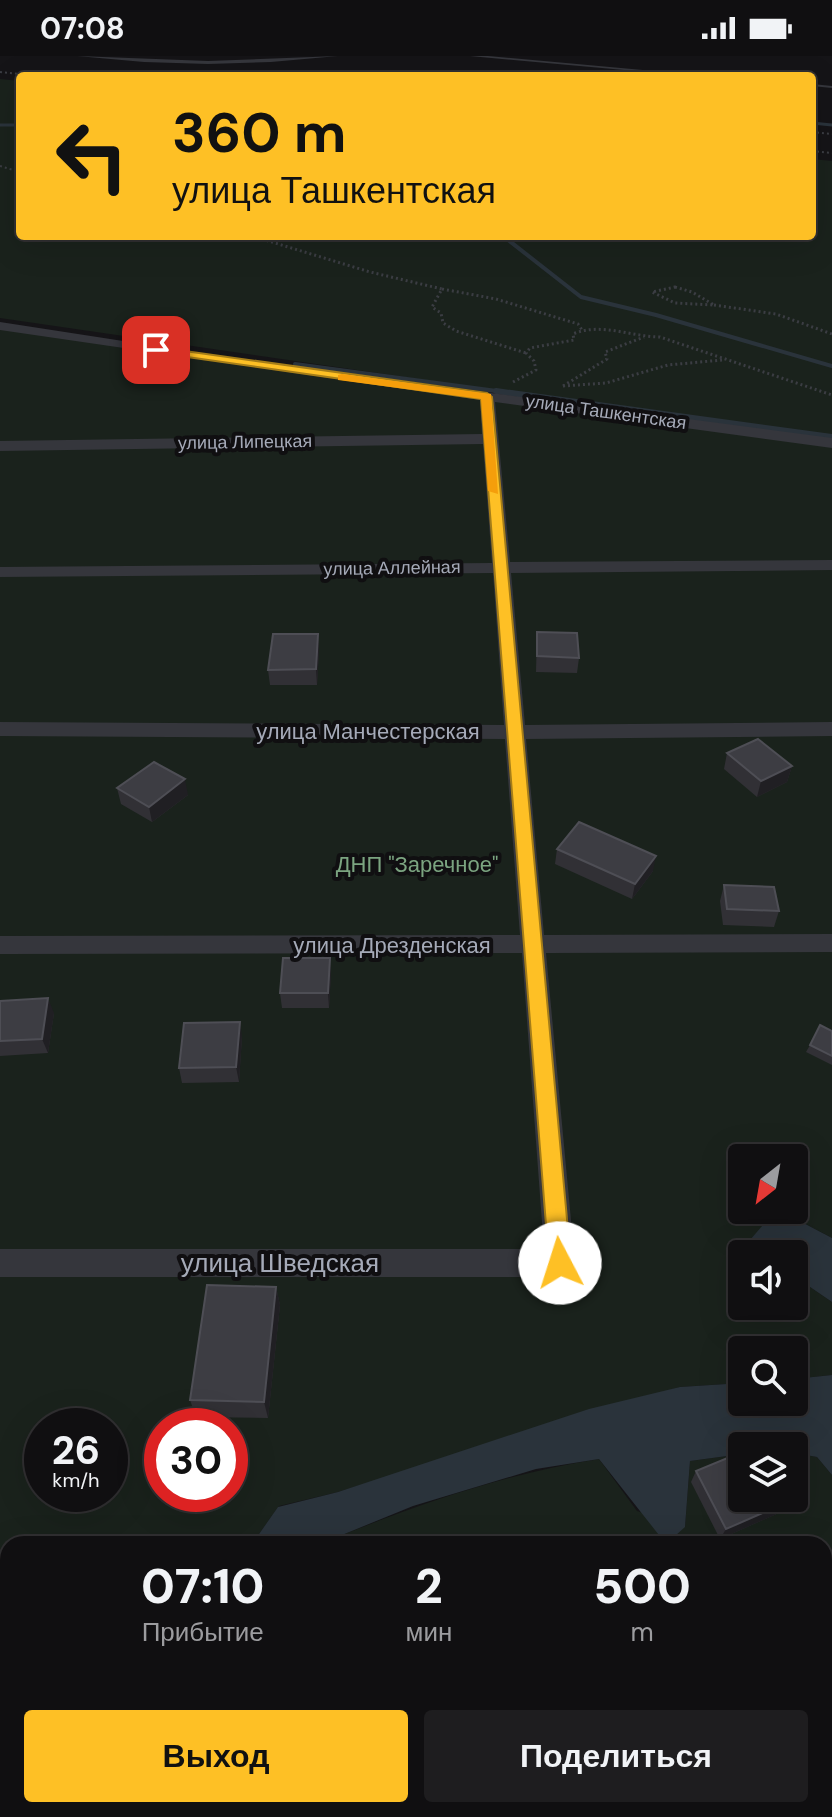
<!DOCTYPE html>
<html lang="ru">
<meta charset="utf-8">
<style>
body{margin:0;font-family:"DM Sans",sans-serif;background:#1e1d1f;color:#f1f3f6;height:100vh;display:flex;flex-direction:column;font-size:30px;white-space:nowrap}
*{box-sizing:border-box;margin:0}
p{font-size:26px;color:#9c9c9f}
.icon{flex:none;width:44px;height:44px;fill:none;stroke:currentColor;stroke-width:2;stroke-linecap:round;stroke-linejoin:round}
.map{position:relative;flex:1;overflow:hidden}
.sheet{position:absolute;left:0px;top:1480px;width:832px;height:282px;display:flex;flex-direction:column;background:#100f11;border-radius:24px 24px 0 0;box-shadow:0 8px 32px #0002,0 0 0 2px #302f31}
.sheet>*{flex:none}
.hud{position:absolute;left:16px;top:16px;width:800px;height:168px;border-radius:8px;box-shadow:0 8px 32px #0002,0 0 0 2px #302f31;background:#fec025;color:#111;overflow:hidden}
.needle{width:52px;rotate:211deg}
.buttons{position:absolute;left:728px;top:1088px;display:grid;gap:16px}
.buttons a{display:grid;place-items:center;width:80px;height:80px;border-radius:8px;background:#100f11;box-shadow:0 8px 32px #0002,0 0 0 2px #302f31;font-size:40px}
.speed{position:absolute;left:24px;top:1352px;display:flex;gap:16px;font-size:40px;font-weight:700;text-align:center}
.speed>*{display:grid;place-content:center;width:104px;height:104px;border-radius:50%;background:#100f11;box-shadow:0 8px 32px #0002,0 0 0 2px #302f31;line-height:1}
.speed small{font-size:20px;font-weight:400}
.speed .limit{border:12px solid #d22;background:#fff;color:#111}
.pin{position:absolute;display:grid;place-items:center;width:68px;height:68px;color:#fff;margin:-34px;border-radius:16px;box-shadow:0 4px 12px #0006}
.me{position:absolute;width:88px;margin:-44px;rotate:355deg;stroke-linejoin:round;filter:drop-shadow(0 0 6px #0008)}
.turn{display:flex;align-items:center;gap:28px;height:168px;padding:0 24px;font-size:36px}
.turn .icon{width:104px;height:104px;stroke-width:2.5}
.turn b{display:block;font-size:56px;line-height:68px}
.eta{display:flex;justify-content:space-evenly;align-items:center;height:136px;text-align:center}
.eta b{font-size:48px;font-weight:800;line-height:56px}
.action{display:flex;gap:16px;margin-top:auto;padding:16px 24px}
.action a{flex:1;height:92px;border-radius:8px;background:#fec025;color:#111;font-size:32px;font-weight:800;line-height:92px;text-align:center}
.action a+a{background:#1e1d1f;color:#f1f3f6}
.status{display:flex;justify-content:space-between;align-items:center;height:56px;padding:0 40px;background:#100f11;direction:ltr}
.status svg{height:22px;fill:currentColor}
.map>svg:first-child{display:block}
.green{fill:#1a221c;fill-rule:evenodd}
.water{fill:#2a333b}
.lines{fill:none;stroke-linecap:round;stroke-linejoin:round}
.stream-far2{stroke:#2a333b;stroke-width:3}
.stream-far1{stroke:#2a333b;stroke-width:4}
.stream{stroke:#2a333b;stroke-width:6}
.path-far1{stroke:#3b3d43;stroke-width:2;stroke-dasharray:2 3;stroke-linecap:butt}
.path{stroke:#3b3d43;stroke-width:3;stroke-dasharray:2 3;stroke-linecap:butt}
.lane{fill:#35363c;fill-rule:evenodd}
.street{fill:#35363c;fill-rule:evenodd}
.wall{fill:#313035}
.shaded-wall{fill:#201f23}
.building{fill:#3d3d43;stroke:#4e4e55;stroke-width:2}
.route{fill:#fec025;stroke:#a57d18;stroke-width:2}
.slow{fill:#f59e0b}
.labels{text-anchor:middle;stroke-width:8;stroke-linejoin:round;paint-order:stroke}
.far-street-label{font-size:18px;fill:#a5aab8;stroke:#100f11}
.street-label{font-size:22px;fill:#a5aab8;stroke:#100f11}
.park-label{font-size:22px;fill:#7ba480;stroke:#100f11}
.near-street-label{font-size:26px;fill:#a5aab8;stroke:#100f11}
</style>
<div class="status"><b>07:08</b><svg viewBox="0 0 49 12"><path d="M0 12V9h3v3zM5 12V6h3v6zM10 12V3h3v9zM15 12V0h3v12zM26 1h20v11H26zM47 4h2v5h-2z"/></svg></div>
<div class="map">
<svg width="832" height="1761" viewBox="0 0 832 1761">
<rect width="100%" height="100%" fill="#151417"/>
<g class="green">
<path d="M0 23 20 25V180H812V103L832 105V383L0 262Z"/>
<path d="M0 270 832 387V1182L792 1161 750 1184 765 1198H742V1250H794V1220L832 1246V1319L794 1323V1294H742V1327L680 1331 338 1436 279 1450 252 1488H8V1693L0 1694ZM742 1102H794V1154H742ZM42 1370H110V1438H42ZM162 1370H230V1438H162Z"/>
<path d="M794 1397 817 1401 832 1419V1761H0L33 1754H824V1488H320C411 1451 502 1418 599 1403L637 1455 685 1471 690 1405 742 1398V1442H794Z"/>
</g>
<g class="water">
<path d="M792 1161 832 1182V1246L794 1220V1198H765L750 1184 769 1162Z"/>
<path d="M832 1319V1419L817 1401 794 1397V1390H742V1398L690 1405 685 1471 666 1488 599 1403 536 1413 413 1450 320 1488H252L278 1451 338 1436 589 1353 680 1331 742 1327V1346H794V1323Z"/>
<path d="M8 1693V1754H33L0 1759V1694Z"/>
</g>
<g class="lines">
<g class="stream-far2">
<path d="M812 67 832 69"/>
<path d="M0 69H20"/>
</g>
<g class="stream-far1">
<path d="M503 180 581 241 656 259 832 310"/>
<path d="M295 308 511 337"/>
</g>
<path class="stream" d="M496 335 832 381"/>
<g class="path-far1">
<path d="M0 16 40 20"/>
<path d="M812 76 832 78"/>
<path d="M812 95 832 97"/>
<path d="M0 110 20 116"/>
</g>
<g class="path">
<path d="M252 180 370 216 442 233 432 251 441 257 443 267 456 275 526 297"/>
<path d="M675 231 692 236 714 249 675 247 652 236Z"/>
<path d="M442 233 496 243 578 268 582 274"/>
<path d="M714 249 776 258 832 278"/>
<path d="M513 326 536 314 534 305 526 297 530 292 574 284 573 278C601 266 632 281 660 281L832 339"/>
<path d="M563 330 606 327 668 309 722 304"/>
<path d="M563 330 607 303 605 296 644 281"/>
</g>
<g class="lane">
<path d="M77 0 208 5 338 0 271 6 208 8 144 6Z"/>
<path d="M470 0H488L709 20H690Z"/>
<path d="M812 28 832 30V32L812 30Z"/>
</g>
<path class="street" d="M0 266 279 309 832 382V392L495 346 510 506 832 504V514L511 517 525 669 832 666V680L526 683 544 879 832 878V896L546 897 575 1207 570 1217 560 1221H0V1193H544L522 897 0 898V880L520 879 505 683 0 680V666L504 669 493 517 0 521V511L492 507 483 388 0 395V385L482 378 480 344 0 274Z"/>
</g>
<g class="wall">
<path d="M537 576 579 602 577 617 536 616Z"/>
<path d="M319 593 317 629H270L268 614Z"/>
<path d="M727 697 792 710 787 726 757 741 724 713Z"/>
<path d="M117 732 188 739 152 766 121 748Z"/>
<path d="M557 793 653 815 632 843 555 808Z"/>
<path d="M724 829 779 855 774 871 723 869 720 845Z"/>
<path d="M331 917 329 952H282L280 937Z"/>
<path d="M0 945 54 957 48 997 0 1000Z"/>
<path d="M832 975V1009L806 996 810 989Z"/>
<path d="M242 981 239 1026 182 1027 179 1012Z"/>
<path d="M276 1231 280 1249 268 1362 196 1361 190 1344Z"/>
<path d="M696 1415 788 1446 781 1456 720 1483 691 1426Z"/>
</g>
<g class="shaded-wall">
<path d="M318 578 319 593 317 629 316 613Z"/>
<path d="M792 710 787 726 757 741 761 725Z"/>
<path d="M185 723 188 739 152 766 149 751Z"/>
<path d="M656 800 653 815 632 843 635 828Z"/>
<path d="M330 902 331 917 329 952 328 937Z"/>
<path d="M48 942 54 957 48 997 42 983Z"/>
<path d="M240 966 242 981 239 1026 236 1011Z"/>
<path d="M276 1231 280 1249 268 1362 264 1346Z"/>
<path d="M788 1446 781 1456 720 1483 726 1473Z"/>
</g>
<g class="building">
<path d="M537 576 577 577 579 602 537 600Z"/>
<path d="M273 578H318L316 613 268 614Z"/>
<path d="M758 683 792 710 761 725 727 697Z"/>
<path d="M154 706 185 723 149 751 117 732Z"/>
<path d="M579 766 656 800 635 828 557 793Z"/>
<path d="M724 829 774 831 779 855 727 853Z"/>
<path d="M283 902H330L328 937H280Z"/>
<path d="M48 942 42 983 0 985V945Z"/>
<path d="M240 966 236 1011 179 1012 184 967Z"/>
<path d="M820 969 832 975V1000L810 989Z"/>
<path d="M207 1229 276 1231 264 1346 190 1344Z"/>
<path d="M742 1396V1442H786L788 1446 726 1473 696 1415Z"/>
</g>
<path class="route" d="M156 291 487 337 492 341 571 1207 568 1214 560 1217 552 1214 549 1207 481 343 152 296 151 294Z"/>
<path class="slow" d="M342 318 491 338 498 438 488 435 481 343 338 324V319Z"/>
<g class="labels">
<g class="far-street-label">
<text transform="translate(606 356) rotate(8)" y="6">улица Ташкентская</text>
<text transform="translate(245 386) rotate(-1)" y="6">улица Липецкая</text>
<text transform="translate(392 512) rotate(-1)" y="6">улица Аллейная</text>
</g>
<g class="street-label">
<text x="368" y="683">улица Манчестерская</text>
<text x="392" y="897">улица Дрезденская</text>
</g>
<g class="park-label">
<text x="417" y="816">ДНП "Заречное"</text>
</g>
<g class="near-street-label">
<text x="280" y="1216">улица Шведская</text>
</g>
</g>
</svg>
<div class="buttons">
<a><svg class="needle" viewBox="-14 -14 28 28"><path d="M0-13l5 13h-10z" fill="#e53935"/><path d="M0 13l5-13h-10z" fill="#9c9c9f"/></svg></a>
<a><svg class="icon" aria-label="sound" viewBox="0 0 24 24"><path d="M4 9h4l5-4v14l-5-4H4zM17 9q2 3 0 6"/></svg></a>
<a><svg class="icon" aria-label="search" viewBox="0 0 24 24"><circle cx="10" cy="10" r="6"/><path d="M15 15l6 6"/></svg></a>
<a><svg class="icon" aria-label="layers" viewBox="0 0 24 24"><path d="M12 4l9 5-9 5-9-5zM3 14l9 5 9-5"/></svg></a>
</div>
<div class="speed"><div>26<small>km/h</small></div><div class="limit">30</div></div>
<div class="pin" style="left:156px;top:294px;background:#d93025"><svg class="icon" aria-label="arrive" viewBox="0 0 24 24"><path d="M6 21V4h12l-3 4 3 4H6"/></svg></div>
<svg class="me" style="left:560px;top:1207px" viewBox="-20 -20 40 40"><circle r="19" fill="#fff"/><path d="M0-13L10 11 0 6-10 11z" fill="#fec025"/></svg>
<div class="hud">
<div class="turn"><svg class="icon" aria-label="left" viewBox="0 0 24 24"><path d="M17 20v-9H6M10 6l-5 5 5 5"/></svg><div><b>360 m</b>улица Ташкентская</div></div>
</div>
<section class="sheet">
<div class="eta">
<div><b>07:10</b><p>Прибытие</p></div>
<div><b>2</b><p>мин</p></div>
<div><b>500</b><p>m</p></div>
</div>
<div class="action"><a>Выход</a><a>Поделиться</a></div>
</section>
</div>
